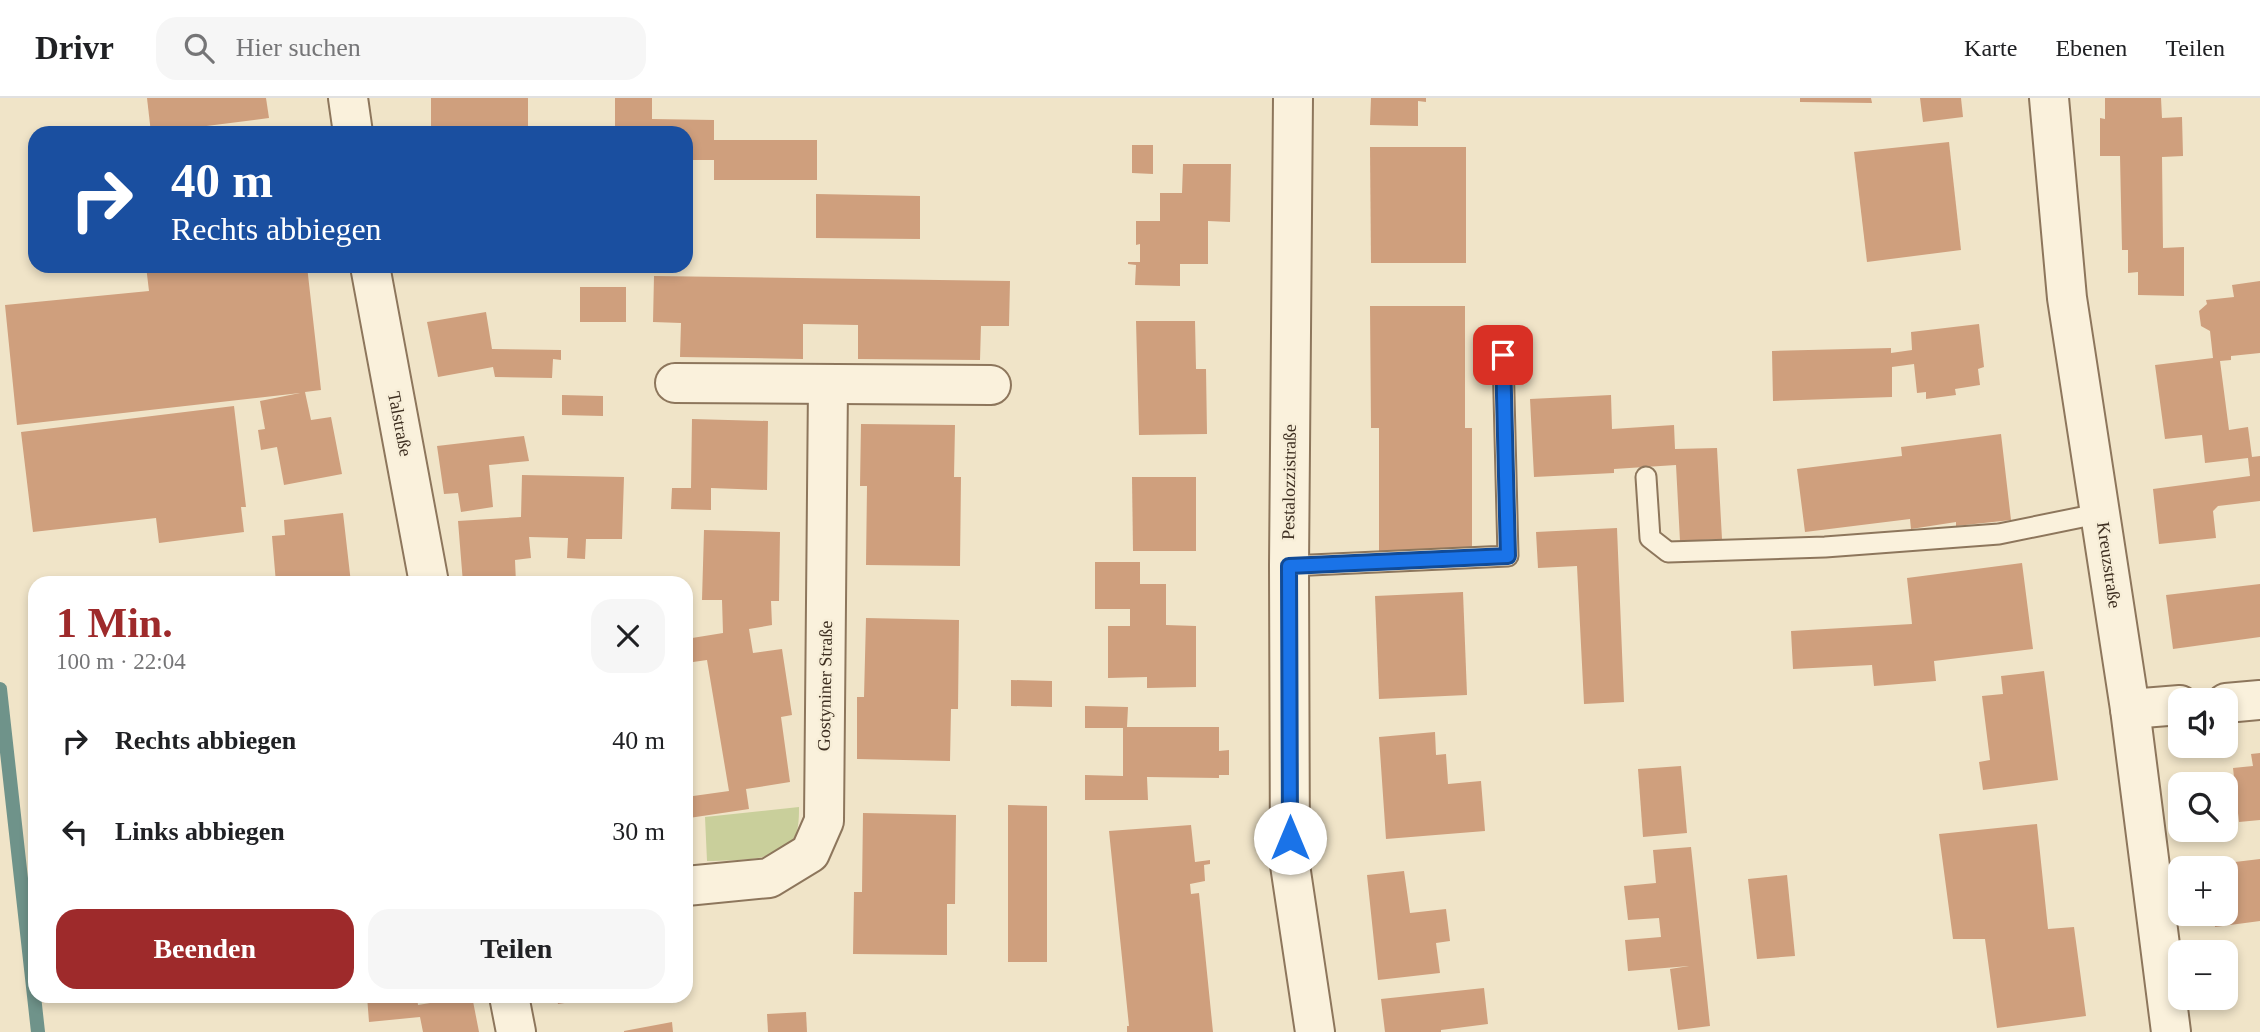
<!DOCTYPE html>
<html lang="de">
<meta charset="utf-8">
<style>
body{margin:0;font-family:Georgia,serif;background:#f6f6f6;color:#202124;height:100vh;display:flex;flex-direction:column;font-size:26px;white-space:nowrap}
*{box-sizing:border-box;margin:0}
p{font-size:23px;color:#757577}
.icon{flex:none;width:38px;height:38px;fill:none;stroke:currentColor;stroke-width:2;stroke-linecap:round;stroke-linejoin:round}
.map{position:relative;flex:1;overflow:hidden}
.panel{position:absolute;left:28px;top:478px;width:665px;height:427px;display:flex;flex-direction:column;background:#fff;border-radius:21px;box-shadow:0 4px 10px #0003}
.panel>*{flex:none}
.banner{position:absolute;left:28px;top:28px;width:665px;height:147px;border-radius:21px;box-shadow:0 4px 10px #0003;background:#1a4fa0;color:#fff;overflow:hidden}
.tools{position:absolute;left:2168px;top:590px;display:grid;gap:14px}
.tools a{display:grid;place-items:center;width:70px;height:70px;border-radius:14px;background:#fff;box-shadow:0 4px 10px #0003;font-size:35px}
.pin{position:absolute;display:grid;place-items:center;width:60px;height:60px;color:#fff;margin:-30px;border-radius:14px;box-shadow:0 4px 10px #0006}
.me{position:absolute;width:77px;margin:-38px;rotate:0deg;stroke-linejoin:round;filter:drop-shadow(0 0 5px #0008)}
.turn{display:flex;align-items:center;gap:24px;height:147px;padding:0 28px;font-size:32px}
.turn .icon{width:91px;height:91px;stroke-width:2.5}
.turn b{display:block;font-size:49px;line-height:60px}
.round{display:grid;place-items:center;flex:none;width:74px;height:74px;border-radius:21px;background:#f6f6f6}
.summary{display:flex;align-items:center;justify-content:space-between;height:119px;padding:0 28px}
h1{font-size:42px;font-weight:700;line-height:52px;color:#9e2a2b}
.button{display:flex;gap:14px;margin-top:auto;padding:14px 28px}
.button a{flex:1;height:80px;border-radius:21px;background:#9e2a2b;color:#fff;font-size:28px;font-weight:700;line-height:80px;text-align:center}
.button a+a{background:#f6f6f6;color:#202124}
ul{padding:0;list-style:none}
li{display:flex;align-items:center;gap:21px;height:91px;padding:0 28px}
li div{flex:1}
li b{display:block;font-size:26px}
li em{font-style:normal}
header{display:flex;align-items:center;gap:42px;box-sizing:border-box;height:98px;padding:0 35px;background:#fff;border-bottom:2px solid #e0e0e0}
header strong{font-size:33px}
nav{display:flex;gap:38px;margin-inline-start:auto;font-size:24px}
.search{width:490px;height:63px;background:#f6f6f6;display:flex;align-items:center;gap:18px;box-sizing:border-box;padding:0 24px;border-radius:21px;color:#757577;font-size:26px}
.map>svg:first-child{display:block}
.green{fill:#c9cf9b}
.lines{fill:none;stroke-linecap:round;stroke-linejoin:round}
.stream{stroke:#6f938a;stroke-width:14}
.building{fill:#cf9f7d}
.lane-casing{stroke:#8d765c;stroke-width:23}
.street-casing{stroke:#8d765c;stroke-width:42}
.lane{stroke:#faf1dc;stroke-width:19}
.street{stroke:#faf1dc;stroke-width:38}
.route-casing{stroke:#114b97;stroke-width:18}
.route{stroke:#1a73e8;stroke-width:12}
.labels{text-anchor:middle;stroke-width:5;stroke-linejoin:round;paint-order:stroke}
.street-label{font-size:18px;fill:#3d2e20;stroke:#f7eed8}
</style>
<header>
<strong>Drivr</strong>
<div class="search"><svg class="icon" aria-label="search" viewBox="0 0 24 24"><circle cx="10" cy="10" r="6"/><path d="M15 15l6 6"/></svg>Hier suchen</div>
<nav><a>Karte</a><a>Ebenen</a><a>Teilen</a></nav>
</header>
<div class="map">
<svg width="2260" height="934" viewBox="0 0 2260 934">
<rect width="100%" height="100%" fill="#f0e4c8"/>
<path class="green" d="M799 709C799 722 799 737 789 747 771 764 730 762 707 763L705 719Z"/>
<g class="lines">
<path class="stream" d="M0 591 38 934"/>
</g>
<g class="building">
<path d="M147 0H266L269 20 151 35Z"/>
<rect x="431" y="0" width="97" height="35"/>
<path d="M615 0H652V21L714 22V42H817V82H714V62H686V35H615Z"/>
<path d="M1371 0H1426V4L1418 3V28L1370 27Z"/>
<path d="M1800 0H1871L1872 5 1800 4Z"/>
<path d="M1920 0H1961L1963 19 1923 24Z"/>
<path d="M2105 0H2161L2162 20 2182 19 2183 58 2162 59 2163 150 2184 149V198L2138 197V174L2128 175V152H2122L2120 58H2100V20L2105 21Z"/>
<path d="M1949 44 1961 152 1867 164 1854 54Z"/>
<path d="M1132 47H1153V76L1132 75Z"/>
<path d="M1370 49H1466V165H1371Z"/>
<path d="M1183 66H1231L1230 124 1208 123V166H1180V188L1135 187 1136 167 1128 166V164H1140V146L1136 147V123H1160V95H1182Z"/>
<path d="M816 96 920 98V141L816 140Z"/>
<path d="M146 168H307L321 292 305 294 311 322 331 319 342 376 284 387 277 349 261 352 258 332 265 331 260 303 300 295 17 327 5 207 149 193Z"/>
<path d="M654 178 1010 183 1009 228H981L980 262 858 261V227L803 226V261L680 259 681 225 653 224Z"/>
<path d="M2260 183V255L2231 258V262L2220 263 2229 332 2248 329 2252 359 2260 358V403L2218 408 2213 413 2216 440 2159 446 2153 391 2250 378 2248 360 2205 365 2202 337 2165 341 2155 267 2213 260 2210 233 2201 228 2199 213 2207 206 2206 202 2234 199 2232 187Z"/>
<rect x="580" y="189" width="46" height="35"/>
<path d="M1370 208H1465V330H1472V455L1379 456V330H1371Z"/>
<path d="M486 214 492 251 561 252V262L553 261 552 280 495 279 493 269 438 279 427 224Z"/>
<path d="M1136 223H1195L1196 271H1206L1207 336 1139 337Z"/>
<path d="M1979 226 1984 269 1978 271 1980 287 1955 291 1956 297 1926 301V294L1917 295 1914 266 1892 269V299L1773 303 1772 253 1891 250V255L1912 252 1911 234Z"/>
<path d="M562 297 603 298V318L562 317Z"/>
<path d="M1611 297 1612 331 1674 327 1675 351 1717 350 1722 441 1680 443 1676 367 1614 371V375L1534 379 1530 301Z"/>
<path d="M234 308 246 409H241L244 434 159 445 156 420 33 434 21 334Z"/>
<path d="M692 321 768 323 767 392 711 390V412L671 411 672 390H691Z"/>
<path d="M861 326 955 327 954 379H961L960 468 866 467 867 388H860Z"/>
<path d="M2001 336 2011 422 1956 428V424L1911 431 1910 421 1805 434 1797 371 1902 358 1901 349Z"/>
<path d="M524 338 529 363 489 367 493 409 461 414 458 395 444 396 437 348Z"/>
<path d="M522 377 624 379 622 441H586L585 461 567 460 568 440 529 439 531 460 515 462 516 485H463L458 423 521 419Z"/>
<path d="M1132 379H1196V453H1133Z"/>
<path d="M343 415 351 485H276L272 438 285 437 284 422Z"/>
<path d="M1617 430 1624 604 1584 606 1577 468 1538 470 1536 434Z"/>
<path d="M704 432 780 434 779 503H771L772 527 749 531 753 555 782 551 792 617 781 619 790 684 746 691 749 711 689 720 686 699 729 693 707 562 686 565V541L723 535 722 502H702Z"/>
<path d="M1095 464H1140V486H1166V527L1196 528V589L1147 590V579L1108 580V528H1130V511H1095Z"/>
<path d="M2022 465 2033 551 1934 563 1936 583 1874 588 1872 567 1793 571 1791 533 1912 526 1907 480Z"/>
<path d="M2260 486V539L2173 551 2166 497Z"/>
<path d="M1463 494 1467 597 1379 601 1375 498Z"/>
<path d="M866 520 959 522 958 611H951L950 663 857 661V599H864Z"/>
<path d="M2044 573 2058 682 1983 692 1979 664 1990 662 1982 598 2003 596 2001 578Z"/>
<path d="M1011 582 1052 583V609L1011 608Z"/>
<path d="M1085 608 1128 609 1127 629H1219V653L1229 652V677H1219V680L1147 679 1148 702H1085V677L1123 678V630H1085Z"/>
<path d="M1435 634 1436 657 1446 656 1448 686 1481 683 1485 733 1386 741 1379 639Z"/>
<path d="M2260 655V722L2239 724 2233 670 2253 668 2251 656Z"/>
<path d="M1681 668 1687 735 1643 739 1638 671Z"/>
<path d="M1008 707 1047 708V864H1008Z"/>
<path d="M863 715 956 717 955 806H947V857L853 856 854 794H862Z"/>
<path d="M2037 726 2048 831 2074 829 2086 918 1997 930 1985 841H1953L1939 736Z"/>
<path d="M1191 727 1195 764 1210 762V766L1204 767 1205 783 1190 786 1191 796 1199 795 1213 934H1127V928H1129L1109 733Z"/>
<path d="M1691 749 1710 928 1678 932 1670 871 1689 868 1628 873 1625 842 1661 839 1659 820 1628 822 1624 788 1656 785 1653 752Z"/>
<path d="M2260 761V823L2215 829 2214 816H2226V770H2208L2210 767Z"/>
<path d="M1404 773 1410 815 1446 811 1450 843 1436 845 1440 875 1378 882 1367 777Z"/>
<path d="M1787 777 1795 858 1757 861 1748 781Z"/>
<path d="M1484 890 1488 926 1441 932V934H1385L1381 901Z"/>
<path d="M367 898H417L418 907 472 898 479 934H423L420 919 369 924Z"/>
<path d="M556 898H603V899L558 906Z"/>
<path d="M806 914 807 934H768L767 916Z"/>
<path d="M672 924 673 934H624V933Z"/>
</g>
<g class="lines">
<defs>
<g id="lane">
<path d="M1646 379 1650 440 1668 454 1825 449 1999 436 2102 415"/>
<path d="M1289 468 1508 458 1503 257"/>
</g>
<g id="street">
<path d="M348 0 353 35"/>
<path d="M1293 0 1289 468 1290 767 1315 934"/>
<path d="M2049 0 2067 200 2130 611 2171 934"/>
<path d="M370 168 429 485"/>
<path d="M675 285 991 287"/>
<path d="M2226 605 2260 602"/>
<path d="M2130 611 2180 607"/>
<path d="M686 788 769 780 810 755 824 723 828 287"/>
<path d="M509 898 516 934"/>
</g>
</defs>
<use href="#lane" class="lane-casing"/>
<use href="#street" class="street-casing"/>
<use href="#lane" class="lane"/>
<use href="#street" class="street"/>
</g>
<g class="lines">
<defs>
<path id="route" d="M1290 740 1289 468 1508 458 1503 257"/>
</defs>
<use href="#route" class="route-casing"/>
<use href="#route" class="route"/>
</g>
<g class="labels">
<g class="street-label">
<text transform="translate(400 326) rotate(79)" y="6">Talstraße</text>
<text transform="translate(1289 384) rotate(-89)" y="6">Pestalozzistraße</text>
<text transform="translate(2109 467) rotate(82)" y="6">Kreuzstraße</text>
<text transform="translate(825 588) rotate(-89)" y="6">Gostyniner Straße</text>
</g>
</g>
</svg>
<div class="tools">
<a><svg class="icon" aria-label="sound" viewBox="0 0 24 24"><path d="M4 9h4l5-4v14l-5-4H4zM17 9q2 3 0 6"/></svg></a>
<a><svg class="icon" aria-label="search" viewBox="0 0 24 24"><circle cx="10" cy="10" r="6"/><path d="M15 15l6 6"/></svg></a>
<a>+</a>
<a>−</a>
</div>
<div class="pin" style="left:1503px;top:257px;background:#d93025"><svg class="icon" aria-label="arrive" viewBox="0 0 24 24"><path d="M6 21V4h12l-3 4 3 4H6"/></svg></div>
<svg class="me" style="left:1290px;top:740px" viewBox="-20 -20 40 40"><circle r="19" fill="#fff"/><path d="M0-13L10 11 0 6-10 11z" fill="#1a73e8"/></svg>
<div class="banner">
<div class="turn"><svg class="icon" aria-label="right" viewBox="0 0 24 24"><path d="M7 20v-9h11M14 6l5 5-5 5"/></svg><div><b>40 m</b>Rechts abbiegen</div></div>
</div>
<section class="panel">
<div class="summary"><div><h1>1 Min.</h1><p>100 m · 22:04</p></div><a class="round"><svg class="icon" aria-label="close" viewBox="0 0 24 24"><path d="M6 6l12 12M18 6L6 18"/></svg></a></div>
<ul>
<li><svg class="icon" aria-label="right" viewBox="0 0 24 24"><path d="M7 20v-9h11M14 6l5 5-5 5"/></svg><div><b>Rechts abbiegen</b></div><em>40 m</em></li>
<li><svg class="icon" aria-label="left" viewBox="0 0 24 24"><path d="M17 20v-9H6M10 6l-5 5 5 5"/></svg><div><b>Links abbiegen</b></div><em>30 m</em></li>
</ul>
<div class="button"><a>Beenden</a><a>Teilen</a></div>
</section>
</div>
